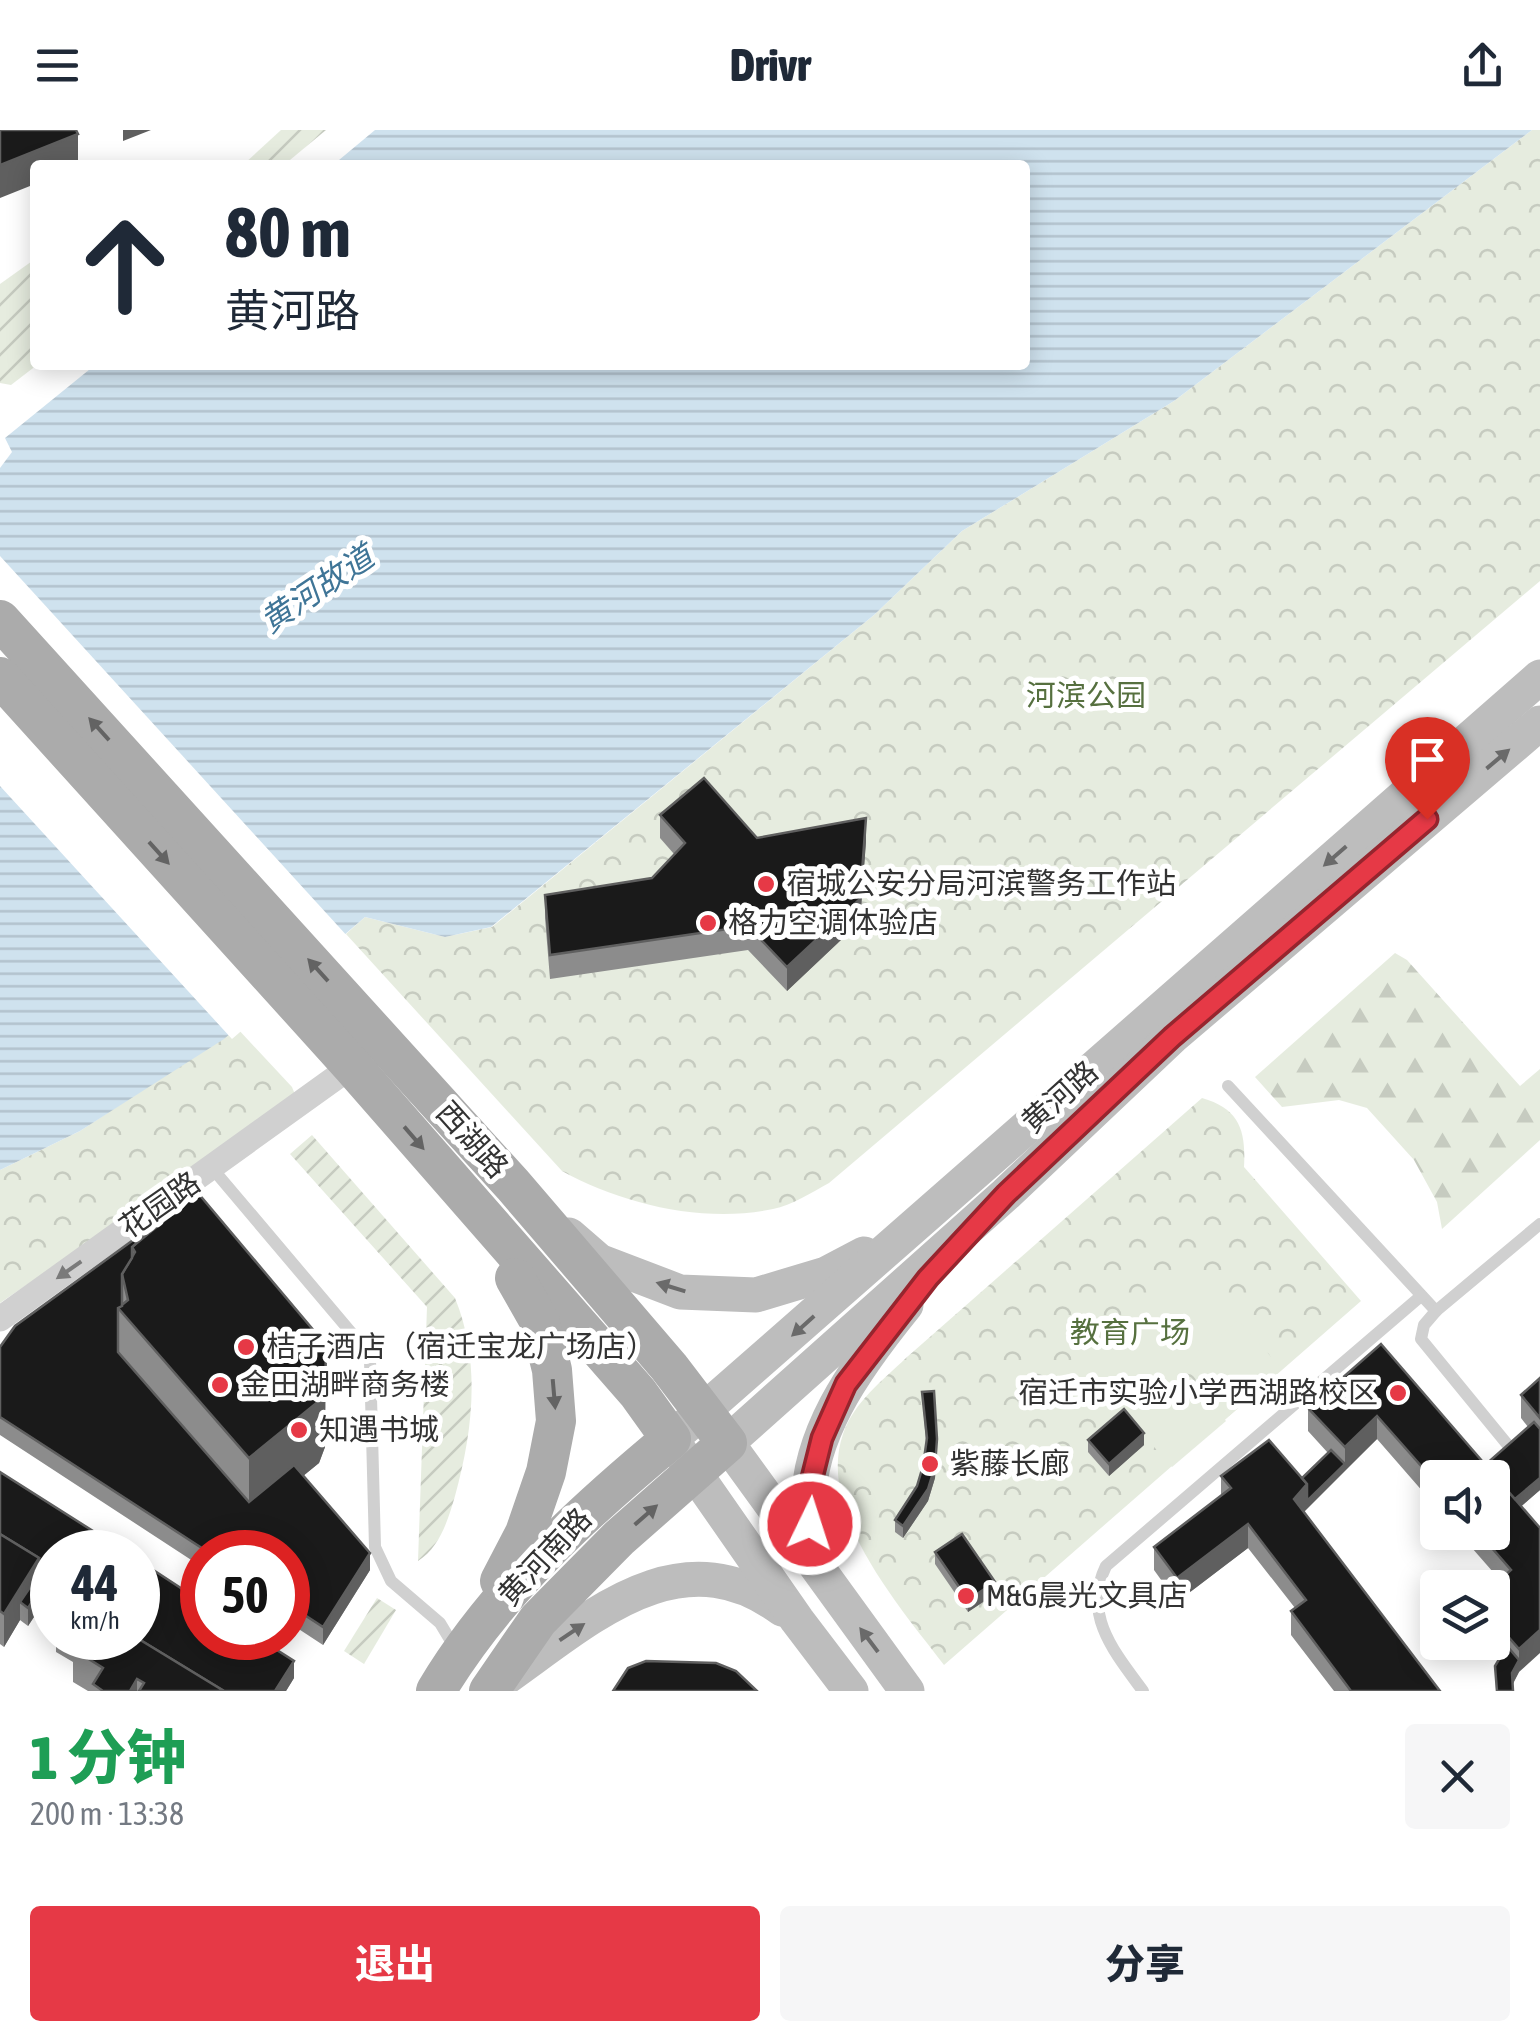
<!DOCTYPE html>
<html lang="zh">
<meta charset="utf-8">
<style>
body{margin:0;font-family:"Asap Condensed","Noto Sans SC",sans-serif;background:#f6f6f7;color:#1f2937;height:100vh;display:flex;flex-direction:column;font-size:38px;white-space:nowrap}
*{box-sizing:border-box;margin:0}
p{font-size:32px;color:#747a83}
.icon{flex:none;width:55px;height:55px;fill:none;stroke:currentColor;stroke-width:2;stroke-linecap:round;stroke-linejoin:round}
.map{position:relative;height:1561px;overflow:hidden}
.sheet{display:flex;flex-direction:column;background:#fff;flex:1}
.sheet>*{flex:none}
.banner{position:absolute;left:30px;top:30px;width:1000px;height:210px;border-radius:10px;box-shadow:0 5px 25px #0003;background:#fff;color:#1f2937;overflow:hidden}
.buttons{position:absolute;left:1420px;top:1330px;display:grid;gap:20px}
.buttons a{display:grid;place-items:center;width:90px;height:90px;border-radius:10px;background:#fff;box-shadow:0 5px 25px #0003;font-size:50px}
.speed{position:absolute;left:30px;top:1400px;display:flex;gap:20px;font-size:50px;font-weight:700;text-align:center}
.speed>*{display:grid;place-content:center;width:130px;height:130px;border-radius:50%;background:#fff;box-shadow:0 5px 25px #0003;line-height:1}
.speed small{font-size:25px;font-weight:400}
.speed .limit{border:15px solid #d22;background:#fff;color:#111}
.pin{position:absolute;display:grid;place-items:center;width:85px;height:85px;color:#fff;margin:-102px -42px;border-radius:50% 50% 50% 0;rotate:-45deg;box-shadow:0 0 10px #0007}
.pin .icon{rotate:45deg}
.me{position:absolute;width:110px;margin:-55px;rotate:4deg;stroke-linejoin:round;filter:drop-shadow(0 0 8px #0008)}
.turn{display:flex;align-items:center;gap:35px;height:210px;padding:0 30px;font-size:45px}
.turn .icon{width:130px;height:130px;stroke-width:2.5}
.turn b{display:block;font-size:70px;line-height:85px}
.round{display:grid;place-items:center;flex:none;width:105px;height:105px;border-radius:10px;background:#f6f6f7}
.head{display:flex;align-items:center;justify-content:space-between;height:170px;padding:0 30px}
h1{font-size:60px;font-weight:800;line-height:75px;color:#1e9e55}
.cta{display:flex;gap:20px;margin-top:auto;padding:20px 30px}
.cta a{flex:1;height:115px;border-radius:10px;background:#e63946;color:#fff;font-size:40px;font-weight:800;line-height:115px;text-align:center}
.cta a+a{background:#f6f6f7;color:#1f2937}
header{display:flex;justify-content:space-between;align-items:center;height:130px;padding:0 30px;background:#fff;font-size:45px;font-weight:800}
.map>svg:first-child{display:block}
.forest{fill:url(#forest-firs)}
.park{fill:url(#park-crowns)}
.garden{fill:url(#garden-furrows)}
.pitch{fill:#e6ecdf}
.water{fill:url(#water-rules)}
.pier{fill:#fff}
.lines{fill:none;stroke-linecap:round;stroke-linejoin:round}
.lane{stroke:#d0d0d0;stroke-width:12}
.street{stroke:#d0d0d0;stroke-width:25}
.secondary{stroke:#bdbdbd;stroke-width:35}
.primary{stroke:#ababab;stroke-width:40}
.wall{fill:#8c8c8c}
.shaded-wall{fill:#5f5f5f}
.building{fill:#1a1a1a;stroke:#5f5f5f;stroke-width:2.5}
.oneway{fill:#636363}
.oneway2{fill:#6a6a6a}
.oneway3{fill:#7a7a7a}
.route-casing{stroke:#96252e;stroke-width:25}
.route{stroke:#e63946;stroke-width:18}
.poi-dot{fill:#e63946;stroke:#fff;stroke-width:4}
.labels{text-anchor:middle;stroke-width:10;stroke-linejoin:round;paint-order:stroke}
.park-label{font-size:30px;fill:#56703f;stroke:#fff}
.poi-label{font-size:30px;fill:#333;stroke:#fff;text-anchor:start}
.street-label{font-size:30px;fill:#333;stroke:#fff}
.water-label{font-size:32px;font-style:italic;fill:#3f7597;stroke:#fff}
</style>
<header><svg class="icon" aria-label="menu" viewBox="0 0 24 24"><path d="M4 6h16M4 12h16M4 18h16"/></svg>Drivr<svg class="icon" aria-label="share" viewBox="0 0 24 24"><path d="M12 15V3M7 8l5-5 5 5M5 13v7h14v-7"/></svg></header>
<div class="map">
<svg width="1540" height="1561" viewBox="0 0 1540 1561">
<defs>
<pattern id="forest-firs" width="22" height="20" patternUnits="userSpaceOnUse" patternTransform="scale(2.5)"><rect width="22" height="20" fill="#e6ecdf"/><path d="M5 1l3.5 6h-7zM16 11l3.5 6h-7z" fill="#c6cbc0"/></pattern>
<pattern id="park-crowns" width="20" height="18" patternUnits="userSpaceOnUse" patternTransform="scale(2.5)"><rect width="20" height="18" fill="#e6ecdf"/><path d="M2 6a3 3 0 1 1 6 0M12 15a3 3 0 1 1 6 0" fill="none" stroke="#c6cbc0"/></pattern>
<pattern id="garden-furrows" width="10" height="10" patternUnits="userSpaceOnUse" patternTransform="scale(2.5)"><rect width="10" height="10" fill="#e6ecdf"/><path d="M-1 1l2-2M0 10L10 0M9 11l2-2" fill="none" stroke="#c6cbc0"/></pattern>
<pattern id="water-rules" width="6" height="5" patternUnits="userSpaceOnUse" patternTransform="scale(2.5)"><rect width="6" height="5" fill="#cfe2ee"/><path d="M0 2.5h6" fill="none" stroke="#b2c2cd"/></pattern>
</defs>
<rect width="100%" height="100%" fill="#fff"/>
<path class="forest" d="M1395 823 1407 830 1520 956 1540 939V1010L1442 1099 1437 1072 1414 1030 1367 978 1339 970 1282 977 1255 947Z"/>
<g class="park">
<path d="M1532 0H1540V451L829 1053C811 1063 792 1075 773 1079 704 1094 622 1074 562 1041L346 804 365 787 445 807 492 797 874 485 962 401 1174 271Z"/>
<path d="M237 898 292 957 296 967 292 974 0 1173V1040L80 1001Z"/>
<path d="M1202 968C1240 979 1246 1001 1244 1037L1361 1171 944 1535C900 1477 816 1382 843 1304 854 1272 883 1250 906 1228Z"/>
</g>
<g class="garden">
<path d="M281 0H326L284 35H243Z"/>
<path d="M35 129 37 235 11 255 0 253V154Z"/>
<path d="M312 1005 455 1168C481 1232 473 1301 455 1366 448 1390 440 1417 418 1431L427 1177 290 1024Z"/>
<path d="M377 1468 396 1480 364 1534 344 1521Z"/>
</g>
<g class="pitch">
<path d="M1189 1128 1239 1185 1110 1298 1060 1240Z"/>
<path d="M1238 1190 1282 1239 1229 1286 1185 1237Z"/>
<path d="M1182 1242 1226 1291 1172 1337 1129 1289Z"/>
</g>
<path class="water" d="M375 0H1532L1174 271 962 401 874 485 491 797 445 807 365 787 224 909 80 1001 0 1040V338L12 322 5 308 95 235H1025V35H333Z"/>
<path class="pier" d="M0 426 349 808 232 909 0 656Z"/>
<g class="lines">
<g class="lane">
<path d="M1228 956 1436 1181"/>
<path d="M212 1038 360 1213 370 1230 375 1417 391 1451 440 1493 455 1518"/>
<path d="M1507 1314 1421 1209 1424 1195 1436 1181 1540 1094"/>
<path d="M1143 1561C1115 1523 1082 1485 1106 1436L1421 1166"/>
</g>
<path class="street" d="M0 1189 352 936"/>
<g class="secondary">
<path d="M569 1105 599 1131 680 1162 756 1165 826 1144 864 1124"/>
<path d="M821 1429C817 1417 811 1404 810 1392 799 1312 859 1233 906 1175"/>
<path d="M501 1551C586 1492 678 1402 782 1479"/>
<path d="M851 1561 797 1490 671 1309 1540 547"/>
<path d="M907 1561 727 1313 1006 1064 1172 907 1540 593"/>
</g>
<g class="primary">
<path d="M0 490 513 1055 669 1237 727 1313 619 1408 538 1490 489 1561"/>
<path d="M0 547 352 936 638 1263 671 1309C583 1382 495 1462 436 1561"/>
<path d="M500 1451 525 1403 546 1342 556 1291 552 1240 540 1192 515 1148"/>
</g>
</g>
<g class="wall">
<path d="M660 685 757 708 866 711 860 792 787 861 748 820 550 849 545 788V765L652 748 674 724 660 708Z"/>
<path d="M147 1100 326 1285 325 1317 319 1333 303 1346 370 1440 323 1515 288 1492V1422H202V1437L0 1305V1217Z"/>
<path d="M1381 1214 1485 1335 1528 1297 1521 1288V1265L1540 1248V1360L1521 1376 1519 1542 1513 1554V1561H1496L1495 1536 1503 1523 1492 1511V1458L1500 1450 1458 1402H1492L1438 1348V1379L1377 1309 1303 1381 1440 1561H1334L1291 1505V1481L1295 1478 1248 1418 1177 1472 1154 1440V1417L1221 1366V1346L1302 1348 1328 1323 1308 1301V1278Z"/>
<path d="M922 1262 937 1321 935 1348 928 1371 903 1408 895 1402V1390L917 1356 923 1336 926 1313Z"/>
<path d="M1088 1310 1144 1315 1109 1346 1088 1322Z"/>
<path d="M0 1342 52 1422V1466L49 1464 28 1496 20 1490 4 1517 0 1514Z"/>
<path d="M935 1422 995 1464 968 1482 935 1434Z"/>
<path d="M56 1508H138L294 1548 286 1561H88L73 1552V1532L56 1522Z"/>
</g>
<g class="shaded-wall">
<path d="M123 0H151L123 11Z"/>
<path d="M78 4V35H35V54L0 68V35Z"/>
<path d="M866 688V711L860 792 787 861V837Z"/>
<path d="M326 1223 325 1317 319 1333 249 1390V1328Z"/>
<path d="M1377 1286V1309L1294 1392V1369L1307 1354 1345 1334V1317Z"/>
<path d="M1144 1303V1315L1109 1346V1334Z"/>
<path d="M937 1309 935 1348 928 1371 903 1408V1396Z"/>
<path d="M1540 1348V1360L1509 1387V1374Z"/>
<path d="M1248 1394V1418L1177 1472V1448Z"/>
<path d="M370 1423V1440L323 1515V1497Z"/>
<path d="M39 1428V1461L20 1472V1490L4 1517V1484Z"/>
<path d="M49 1446V1464L28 1496V1478Z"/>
<path d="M995 1452V1464L968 1482V1470Z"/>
<path d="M1540 1500V1523L1519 1542 1512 1555V1543L1519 1530V1519Z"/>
<path d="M294 1531V1548L286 1561H275Z"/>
<path d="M137 1549V1561H130Z"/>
</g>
<g class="building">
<path d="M0 0H76L78 4 0 35Z"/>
<path d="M704 648 757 708 866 688 860 769 787 837 748 796 550 825 545 765 652 748 685 713 660 685Z"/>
<path d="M198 1063 320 1208 326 1223 325 1255 319 1271 249 1328 118 1178 128 1170 122 1144 135 1122 132 1117Z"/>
<path d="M147 1100 149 1102 132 1117V1128L122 1144V1176L118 1178V1222L249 1372 294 1335 370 1423 323 1497 288 1474V1422H208L0 1287V1217L15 1196Z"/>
<path d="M1381 1214 1540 1398V1500L1519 1519 1492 1488V1458H1491L1511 1440 1478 1402H1492V1348H1438V1355L1377 1286 1345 1317 1308 1278Z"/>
<path d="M1540 1248V1288L1521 1265Z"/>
<path d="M934 1261 937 1309 935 1336 928 1359 903 1396 895 1390 917 1356 923 1336 927 1308 922 1262Z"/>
<path d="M1124 1279 1144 1303 1109 1334 1088 1310Z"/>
<path d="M1534 1292 1540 1299V1348L1515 1369 1485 1335Z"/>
<path d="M1269 1310 1307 1354 1294 1369 1440 1561H1351L1291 1481 1306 1470 1248 1394 1177 1448 1154 1417 1231 1358 1221 1346Z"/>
<path d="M1331 1320 1345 1334 1307 1371V1354L1302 1348Z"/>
<path d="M0 1342 126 1422H52V1448L49 1446 28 1478 20 1472 39 1444V1428L0 1404Z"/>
<path d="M0 1404 39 1428 4 1484 0 1481Z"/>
<path d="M962 1404 995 1452 968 1470 935 1422Z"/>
<path d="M138 1430 202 1472V1508H258L294 1531 275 1561H224L137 1508Z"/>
<path d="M62 1508H80L75 1516Z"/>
<path d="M80 1508H137L224 1561H139L144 1553 137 1549 130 1561H103L93 1554 103 1538 73 1519Z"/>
<path d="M1507 1516 1519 1530 1512 1543 1513 1561H1497L1495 1536Z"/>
<path d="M646 1531 716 1533 736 1541 757 1561H613L628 1538Z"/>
</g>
<defs><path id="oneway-solid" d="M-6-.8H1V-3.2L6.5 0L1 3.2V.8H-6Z" transform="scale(2.5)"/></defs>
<g class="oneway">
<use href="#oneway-solid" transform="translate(99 599) rotate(-132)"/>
<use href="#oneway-solid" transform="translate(159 723) rotate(48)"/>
<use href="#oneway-solid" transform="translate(318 840) rotate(-132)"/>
<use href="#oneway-solid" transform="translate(414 1008) rotate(49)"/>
<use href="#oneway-solid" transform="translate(554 1264) rotate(85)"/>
<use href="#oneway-solid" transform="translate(646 1385) rotate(-41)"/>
</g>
<g class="oneway2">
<use href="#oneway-solid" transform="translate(1498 629) rotate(-40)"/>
<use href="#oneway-solid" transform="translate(1335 726) rotate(139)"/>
<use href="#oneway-solid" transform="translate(671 1157) rotate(-163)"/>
<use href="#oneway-solid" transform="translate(803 1196) rotate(138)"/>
<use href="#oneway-solid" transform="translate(572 1502) rotate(-34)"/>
<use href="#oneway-solid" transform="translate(869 1510) rotate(-127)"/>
</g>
<use class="oneway3" href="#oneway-solid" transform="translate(69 1140) rotate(145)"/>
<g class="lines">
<defs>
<path id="route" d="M810 1394 809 1360 822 1308 846 1254 928 1148 1006 1064 1172 907 1427 689"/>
</defs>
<use href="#route" class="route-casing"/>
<use href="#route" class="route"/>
</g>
<g class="poi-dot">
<circle cx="766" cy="754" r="10"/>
<circle cx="708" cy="793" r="10"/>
<circle cx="246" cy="1217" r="10"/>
<circle cx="220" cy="1255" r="10"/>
<circle cx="1398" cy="1263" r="10"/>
<circle cx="299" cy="1300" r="10"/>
<circle cx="930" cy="1334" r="10"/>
<circle cx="966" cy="1466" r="10"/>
</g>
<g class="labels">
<g class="park-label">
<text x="1086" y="576">河滨公园</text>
<text x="1130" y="1213">教育广场</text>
</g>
<g class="poi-label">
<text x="786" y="764">宿城公安分局河滨警务工作站</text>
<text x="728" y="803">格力空调体验店</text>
<text x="266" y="1227">桔子酒店（宿迁宝龙广场店）</text>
<text x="240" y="1265">金田湖畔商务楼</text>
<text x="1378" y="1273" text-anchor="end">宿迁市实验小学西湖路校区</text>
<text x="319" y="1310">知遇书城</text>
<text x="950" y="1344">紫藤长廊</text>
<text x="986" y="1476">M&amp;G晨光文具店</text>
</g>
<g class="street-label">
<text transform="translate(1060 967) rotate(-42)" y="10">黄河路</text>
<text transform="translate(472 1010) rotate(48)" y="10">西湖路</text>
<text transform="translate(160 1075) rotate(-35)" y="10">花园路</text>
<text transform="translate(545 1427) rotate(-47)" y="10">黄河南路</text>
</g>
<g class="water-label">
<text transform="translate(317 459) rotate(-34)" y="11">黄河故道</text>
</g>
</g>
</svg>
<div class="buttons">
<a><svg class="icon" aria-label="sound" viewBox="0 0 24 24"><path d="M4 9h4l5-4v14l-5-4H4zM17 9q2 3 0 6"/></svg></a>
<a><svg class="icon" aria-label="layers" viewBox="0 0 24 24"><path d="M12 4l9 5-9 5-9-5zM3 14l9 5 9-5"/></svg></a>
</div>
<div class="speed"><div>44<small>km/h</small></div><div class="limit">50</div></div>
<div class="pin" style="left:1427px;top:689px;background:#d93025"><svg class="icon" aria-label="arrive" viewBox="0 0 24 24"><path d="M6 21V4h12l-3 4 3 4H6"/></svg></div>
<svg class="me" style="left:810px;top:1394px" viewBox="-20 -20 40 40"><circle r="17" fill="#e63946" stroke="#fff" stroke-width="3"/><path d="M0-11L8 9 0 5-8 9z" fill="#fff"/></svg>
<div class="banner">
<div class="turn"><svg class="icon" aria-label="ahead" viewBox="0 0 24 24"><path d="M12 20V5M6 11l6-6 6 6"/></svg><div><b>80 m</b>黄河路</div></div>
</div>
</div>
<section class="sheet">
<div class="head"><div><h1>1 分钟</h1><p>200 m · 13:38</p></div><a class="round"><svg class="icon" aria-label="close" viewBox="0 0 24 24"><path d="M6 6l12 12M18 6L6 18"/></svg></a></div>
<div class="cta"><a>退出</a><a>分享</a></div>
</section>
